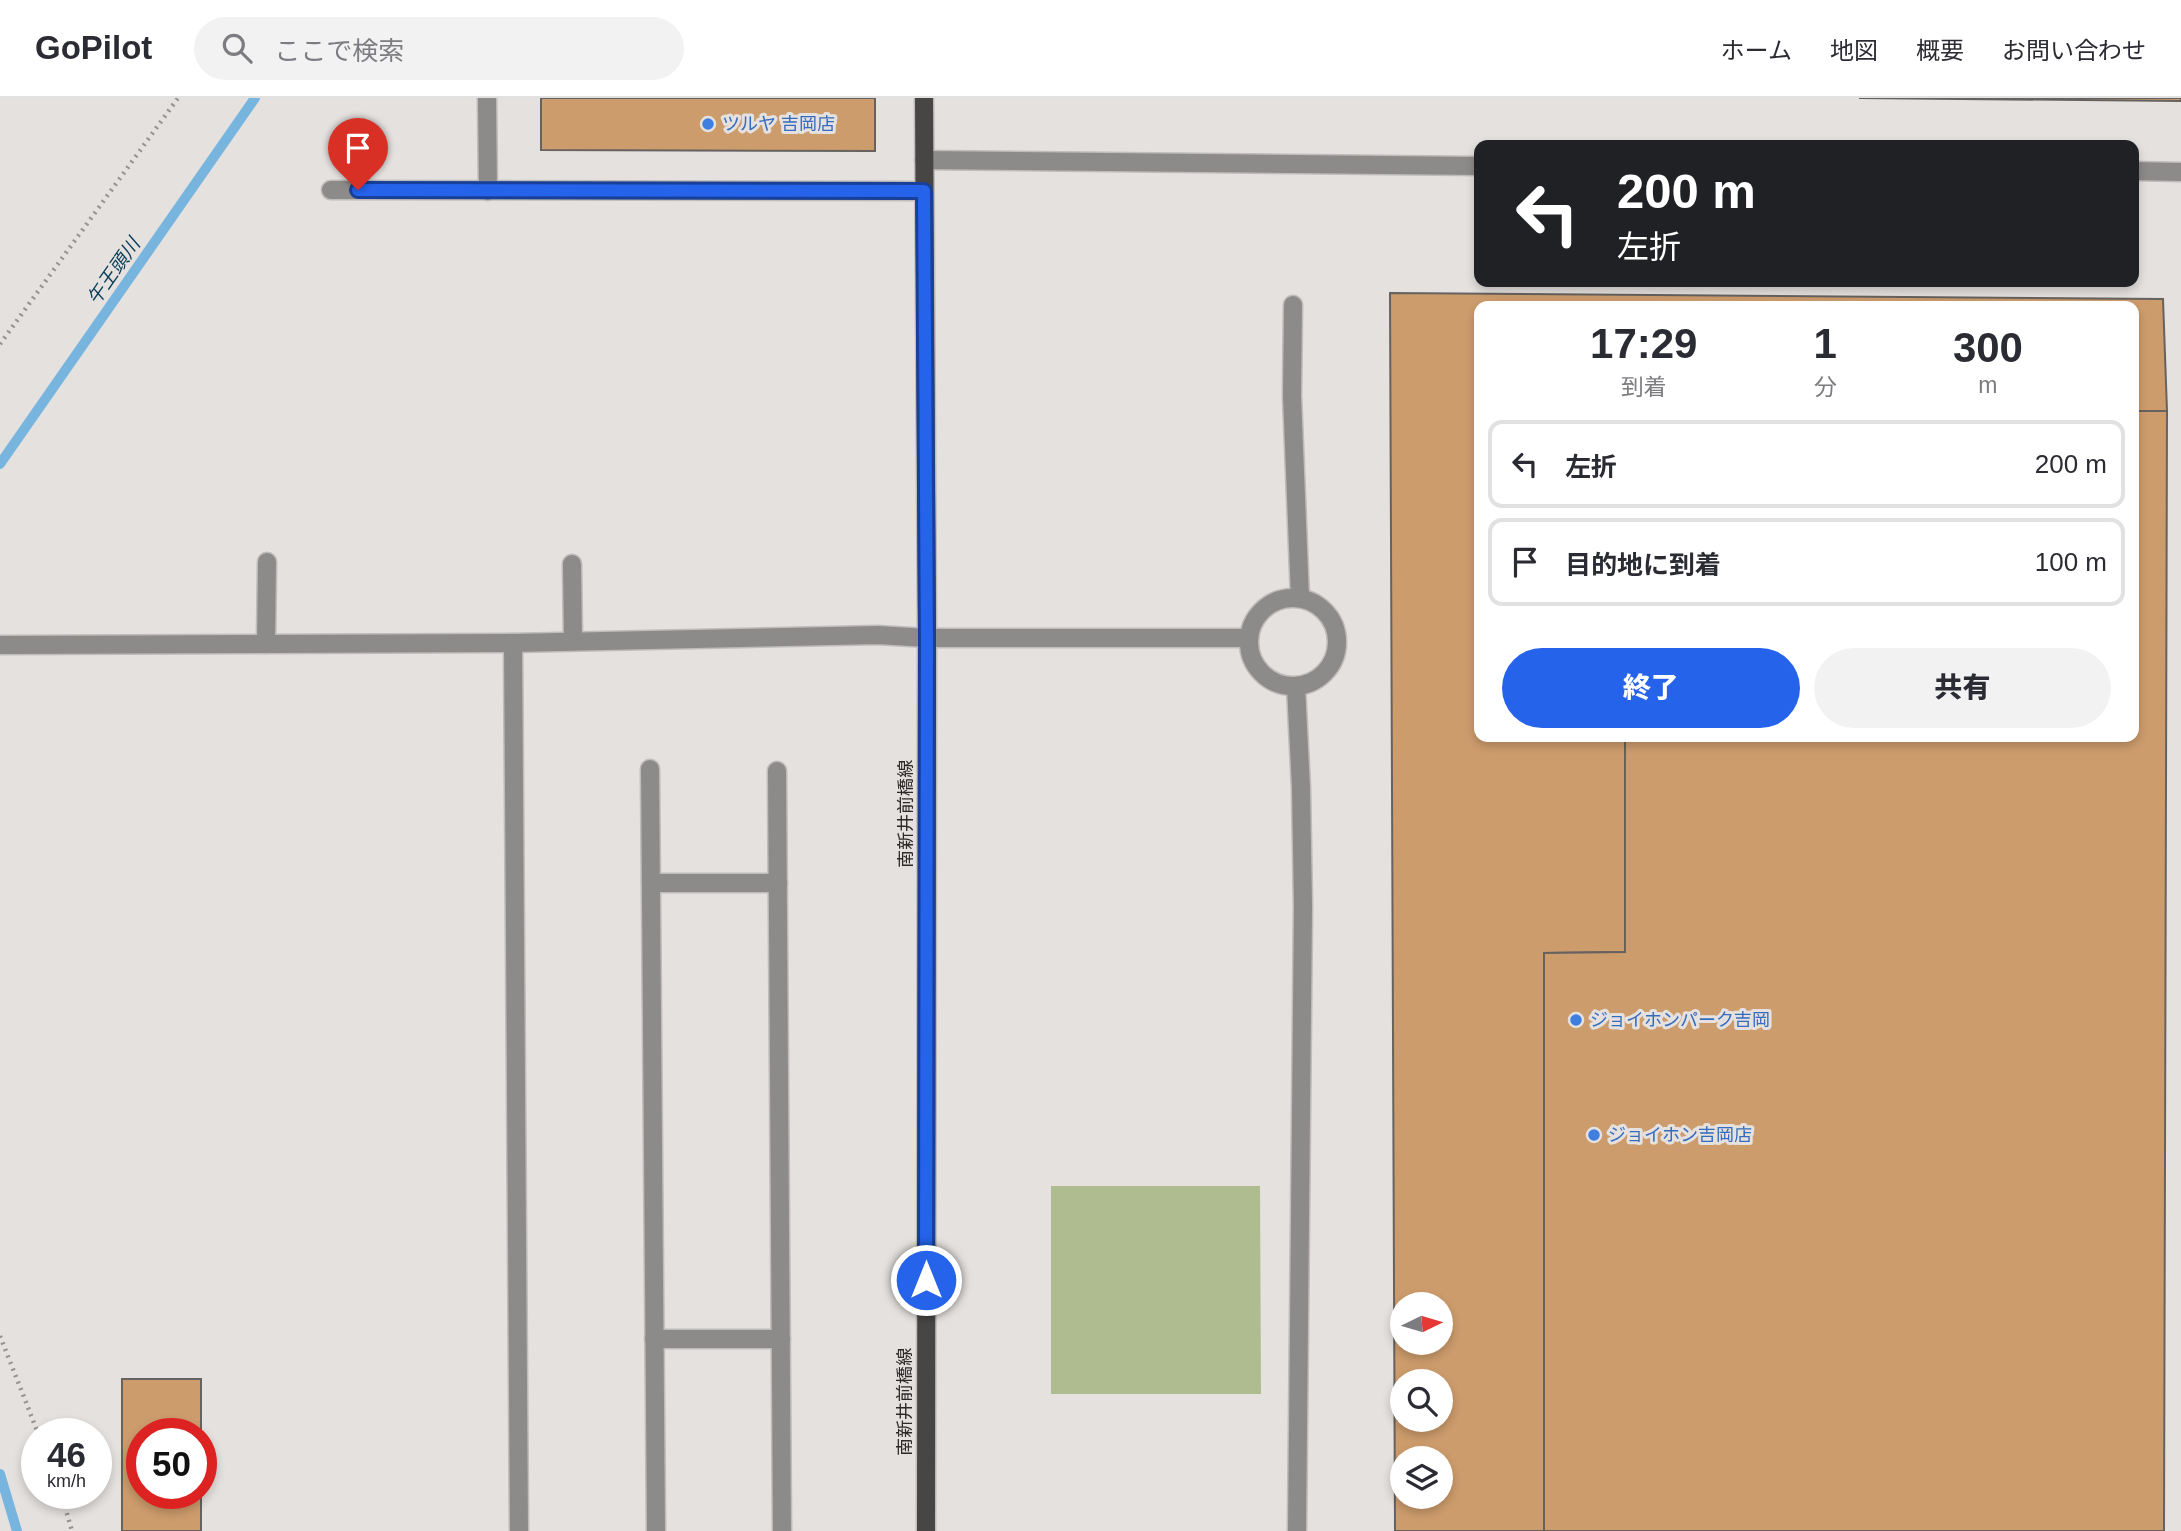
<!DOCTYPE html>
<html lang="ja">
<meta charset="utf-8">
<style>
body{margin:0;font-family:Arial,"Noto Sans JP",sans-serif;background:#f2f2f3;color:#2b2b33;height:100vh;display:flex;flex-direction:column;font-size:26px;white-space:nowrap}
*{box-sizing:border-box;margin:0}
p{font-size:23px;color:#7c7c81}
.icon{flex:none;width:38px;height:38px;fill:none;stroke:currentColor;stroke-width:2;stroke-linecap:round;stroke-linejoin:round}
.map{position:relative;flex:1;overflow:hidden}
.sheet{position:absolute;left:1474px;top:203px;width:665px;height:441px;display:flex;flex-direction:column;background:#fff;border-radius:14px;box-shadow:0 4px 10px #0003}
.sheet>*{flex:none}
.top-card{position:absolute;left:1474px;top:42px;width:665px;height:147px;border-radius:14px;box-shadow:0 4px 10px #0003;background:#202124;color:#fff;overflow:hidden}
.needle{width:46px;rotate:85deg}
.tools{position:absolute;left:1390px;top:1194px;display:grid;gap:14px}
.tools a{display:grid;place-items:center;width:63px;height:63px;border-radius:50%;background:#fff;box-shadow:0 4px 10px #0003;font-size:35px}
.speed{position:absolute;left:21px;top:1320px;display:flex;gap:14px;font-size:35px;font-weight:700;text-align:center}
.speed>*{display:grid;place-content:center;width:91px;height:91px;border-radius:50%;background:#fff;box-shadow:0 4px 10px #0003;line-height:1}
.speed small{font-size:18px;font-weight:400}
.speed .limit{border:10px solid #d22;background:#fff;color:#111}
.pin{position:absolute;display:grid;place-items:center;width:60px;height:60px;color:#fff;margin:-72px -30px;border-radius:50% 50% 50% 0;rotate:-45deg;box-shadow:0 0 7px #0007}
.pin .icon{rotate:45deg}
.me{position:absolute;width:77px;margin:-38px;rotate:0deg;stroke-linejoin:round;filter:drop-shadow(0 0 5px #0008)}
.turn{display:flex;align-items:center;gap:24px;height:147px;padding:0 28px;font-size:32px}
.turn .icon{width:91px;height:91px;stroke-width:2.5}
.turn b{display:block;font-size:49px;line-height:60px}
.eta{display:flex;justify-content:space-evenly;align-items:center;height:119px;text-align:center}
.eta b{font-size:42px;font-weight:800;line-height:49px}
.action{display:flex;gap:14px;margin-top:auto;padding:14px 28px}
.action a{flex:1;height:80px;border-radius:42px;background:#2563eb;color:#fff;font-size:28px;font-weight:800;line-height:80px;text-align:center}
.action a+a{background:#f2f2f3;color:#2b2b33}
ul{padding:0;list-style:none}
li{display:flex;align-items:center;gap:21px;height:88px;margin:0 14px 10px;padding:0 14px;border:4px solid #e1e1e2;border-radius:14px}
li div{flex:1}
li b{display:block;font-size:26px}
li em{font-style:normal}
header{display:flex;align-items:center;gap:42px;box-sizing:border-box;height:98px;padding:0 35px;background:#fff;border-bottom:2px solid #e1e1e2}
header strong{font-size:33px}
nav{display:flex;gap:38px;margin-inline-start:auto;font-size:24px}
.search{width:490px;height:63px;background:#f2f2f3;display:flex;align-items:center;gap:18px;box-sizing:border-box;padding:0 24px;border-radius:38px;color:#7c7c81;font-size:26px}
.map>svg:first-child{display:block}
.green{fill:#afbc8f}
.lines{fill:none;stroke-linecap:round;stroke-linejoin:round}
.stream{stroke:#77b5de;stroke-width:10}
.building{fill:#cd9c6c;stroke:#65625f;stroke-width:2;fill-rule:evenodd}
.minor-casing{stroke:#c0bcbb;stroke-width:21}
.major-casing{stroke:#c0bcbb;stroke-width:21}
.path{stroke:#959291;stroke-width:4.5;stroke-dasharray:2 5;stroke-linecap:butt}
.minor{stroke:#8d8b8a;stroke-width:18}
.major{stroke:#484644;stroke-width:18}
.route-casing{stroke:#184099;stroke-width:18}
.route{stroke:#2563eb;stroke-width:12}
.shop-dot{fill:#3f7fe0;stroke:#e5e1df;stroke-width:2.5}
.labels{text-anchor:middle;stroke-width:6;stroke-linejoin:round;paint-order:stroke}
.shop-label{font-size:18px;fill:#366cbe;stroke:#e5e1df;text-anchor:start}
.street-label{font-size:18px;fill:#2b2a29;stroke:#e5e1df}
.water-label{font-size:19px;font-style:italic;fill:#073c57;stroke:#e5e1df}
</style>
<header>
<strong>GoPilot</strong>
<div class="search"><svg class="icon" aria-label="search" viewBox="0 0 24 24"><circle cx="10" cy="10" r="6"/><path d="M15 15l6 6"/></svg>ここで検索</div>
<nav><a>ホーム</a><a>地図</a><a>概要</a><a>お問い合わせ</a></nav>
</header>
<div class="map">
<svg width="2181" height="1433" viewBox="0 0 2181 1433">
<rect width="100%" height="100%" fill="#e5e1df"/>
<path class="green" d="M1051 1088H1260L1261 1296H1051Z"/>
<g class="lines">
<g class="stream">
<path d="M0 366 255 0"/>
<path d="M0 1376 17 1433"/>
</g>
</g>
<g class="building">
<path d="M541 0H875V53L541 52Z"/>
<path d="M1859 0H2181V3Z"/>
<path d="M1390 195 2163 201 2167 313H2133V208H1479V639H1625V854L1544 855V1433H1395ZM1402 1206H1440V1244H1402ZM1402 1283H1440V1321H1402ZM1402 1360H1440V1398H1402Z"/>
<path d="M2133 313H2167L2164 1433H1544V855L1625 854V639H2133Z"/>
<path d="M122 1281H201V1335H142V1395H201V1433H122Z"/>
</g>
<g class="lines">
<defs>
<g id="minor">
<path d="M487 0 488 93"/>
<path d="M924 62 1479 68"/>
<path d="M2133 73 2181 74"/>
<path d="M331 92 924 93"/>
<path d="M1293 207 1292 298 1300 500"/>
<path d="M572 466 573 543"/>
<circle cx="1293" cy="544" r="44"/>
<path d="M513 545 519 1433"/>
<path d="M266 546 267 464"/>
<path d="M0 547 513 545 878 537 927 540H1248"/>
<path d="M1296 589 1301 690 1303 808 1297 1433"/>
<path d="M650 671 656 1433"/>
<path d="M777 673 782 1433"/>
<path d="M651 785H778"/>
<path d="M654 1241H781"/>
</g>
<path id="major" d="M924 0 927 540 926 1433"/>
</defs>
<use href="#minor" class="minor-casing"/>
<use href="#major" class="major-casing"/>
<g class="path">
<path d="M0 246 178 0"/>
<path d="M0 1238 38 1335"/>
<path d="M61 1395 72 1433"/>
</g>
<use href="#minor" class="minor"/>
<use href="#major" class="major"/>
</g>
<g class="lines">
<defs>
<path id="route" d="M358 92 924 93 927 540 926 1182"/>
</defs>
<use href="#route" class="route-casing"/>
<use href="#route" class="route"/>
</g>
<g class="shop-dot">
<circle cx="708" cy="26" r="7"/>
<circle cx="1576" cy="922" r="7"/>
<circle cx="1594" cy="1037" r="7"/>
</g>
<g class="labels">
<g class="shop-label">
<text x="722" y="32">ツルヤ 吉岡店</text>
<text x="1590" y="928">ジョイホンパーク吉岡</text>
<text x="1608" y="1043">ジョイホン吉岡店</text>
</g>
<g class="street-label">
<text transform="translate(906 716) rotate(-90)" y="6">南新井前橋線</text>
<text transform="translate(905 1304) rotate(-90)" y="6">南新井前橋線</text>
</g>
<g class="water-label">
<text transform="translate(113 173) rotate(-55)" y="7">午王頭川</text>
</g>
</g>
</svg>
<div class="tools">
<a><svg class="needle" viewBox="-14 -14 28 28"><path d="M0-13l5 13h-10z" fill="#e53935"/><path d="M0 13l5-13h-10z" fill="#7c7c81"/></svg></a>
<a><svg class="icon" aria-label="search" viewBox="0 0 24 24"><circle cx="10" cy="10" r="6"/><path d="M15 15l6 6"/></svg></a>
<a><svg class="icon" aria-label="layers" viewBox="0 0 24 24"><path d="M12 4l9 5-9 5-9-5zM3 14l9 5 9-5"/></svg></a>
</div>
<div class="speed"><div>46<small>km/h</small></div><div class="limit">50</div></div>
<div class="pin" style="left:358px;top:92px;background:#d93025"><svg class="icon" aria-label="arrive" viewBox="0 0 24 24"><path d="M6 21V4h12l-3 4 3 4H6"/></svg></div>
<svg class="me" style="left:926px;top:1182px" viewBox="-20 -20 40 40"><circle r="17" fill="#2563eb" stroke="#fff" stroke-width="3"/><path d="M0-11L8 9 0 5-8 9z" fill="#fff"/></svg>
<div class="top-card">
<div class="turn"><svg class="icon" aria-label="left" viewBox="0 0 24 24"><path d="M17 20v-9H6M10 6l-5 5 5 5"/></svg><div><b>200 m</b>左折</div></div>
</div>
<section class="sheet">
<div class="eta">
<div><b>17:29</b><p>到着</p></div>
<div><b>1</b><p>分</p></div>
<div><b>300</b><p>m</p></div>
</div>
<ul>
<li><svg class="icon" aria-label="left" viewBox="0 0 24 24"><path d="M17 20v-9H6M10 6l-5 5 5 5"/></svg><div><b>左折</b></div><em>200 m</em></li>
<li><svg class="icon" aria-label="arrive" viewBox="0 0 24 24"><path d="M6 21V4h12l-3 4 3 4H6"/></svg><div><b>目的地に到着</b></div><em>100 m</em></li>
</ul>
<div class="action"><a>終了</a><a>共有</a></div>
</section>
</div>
